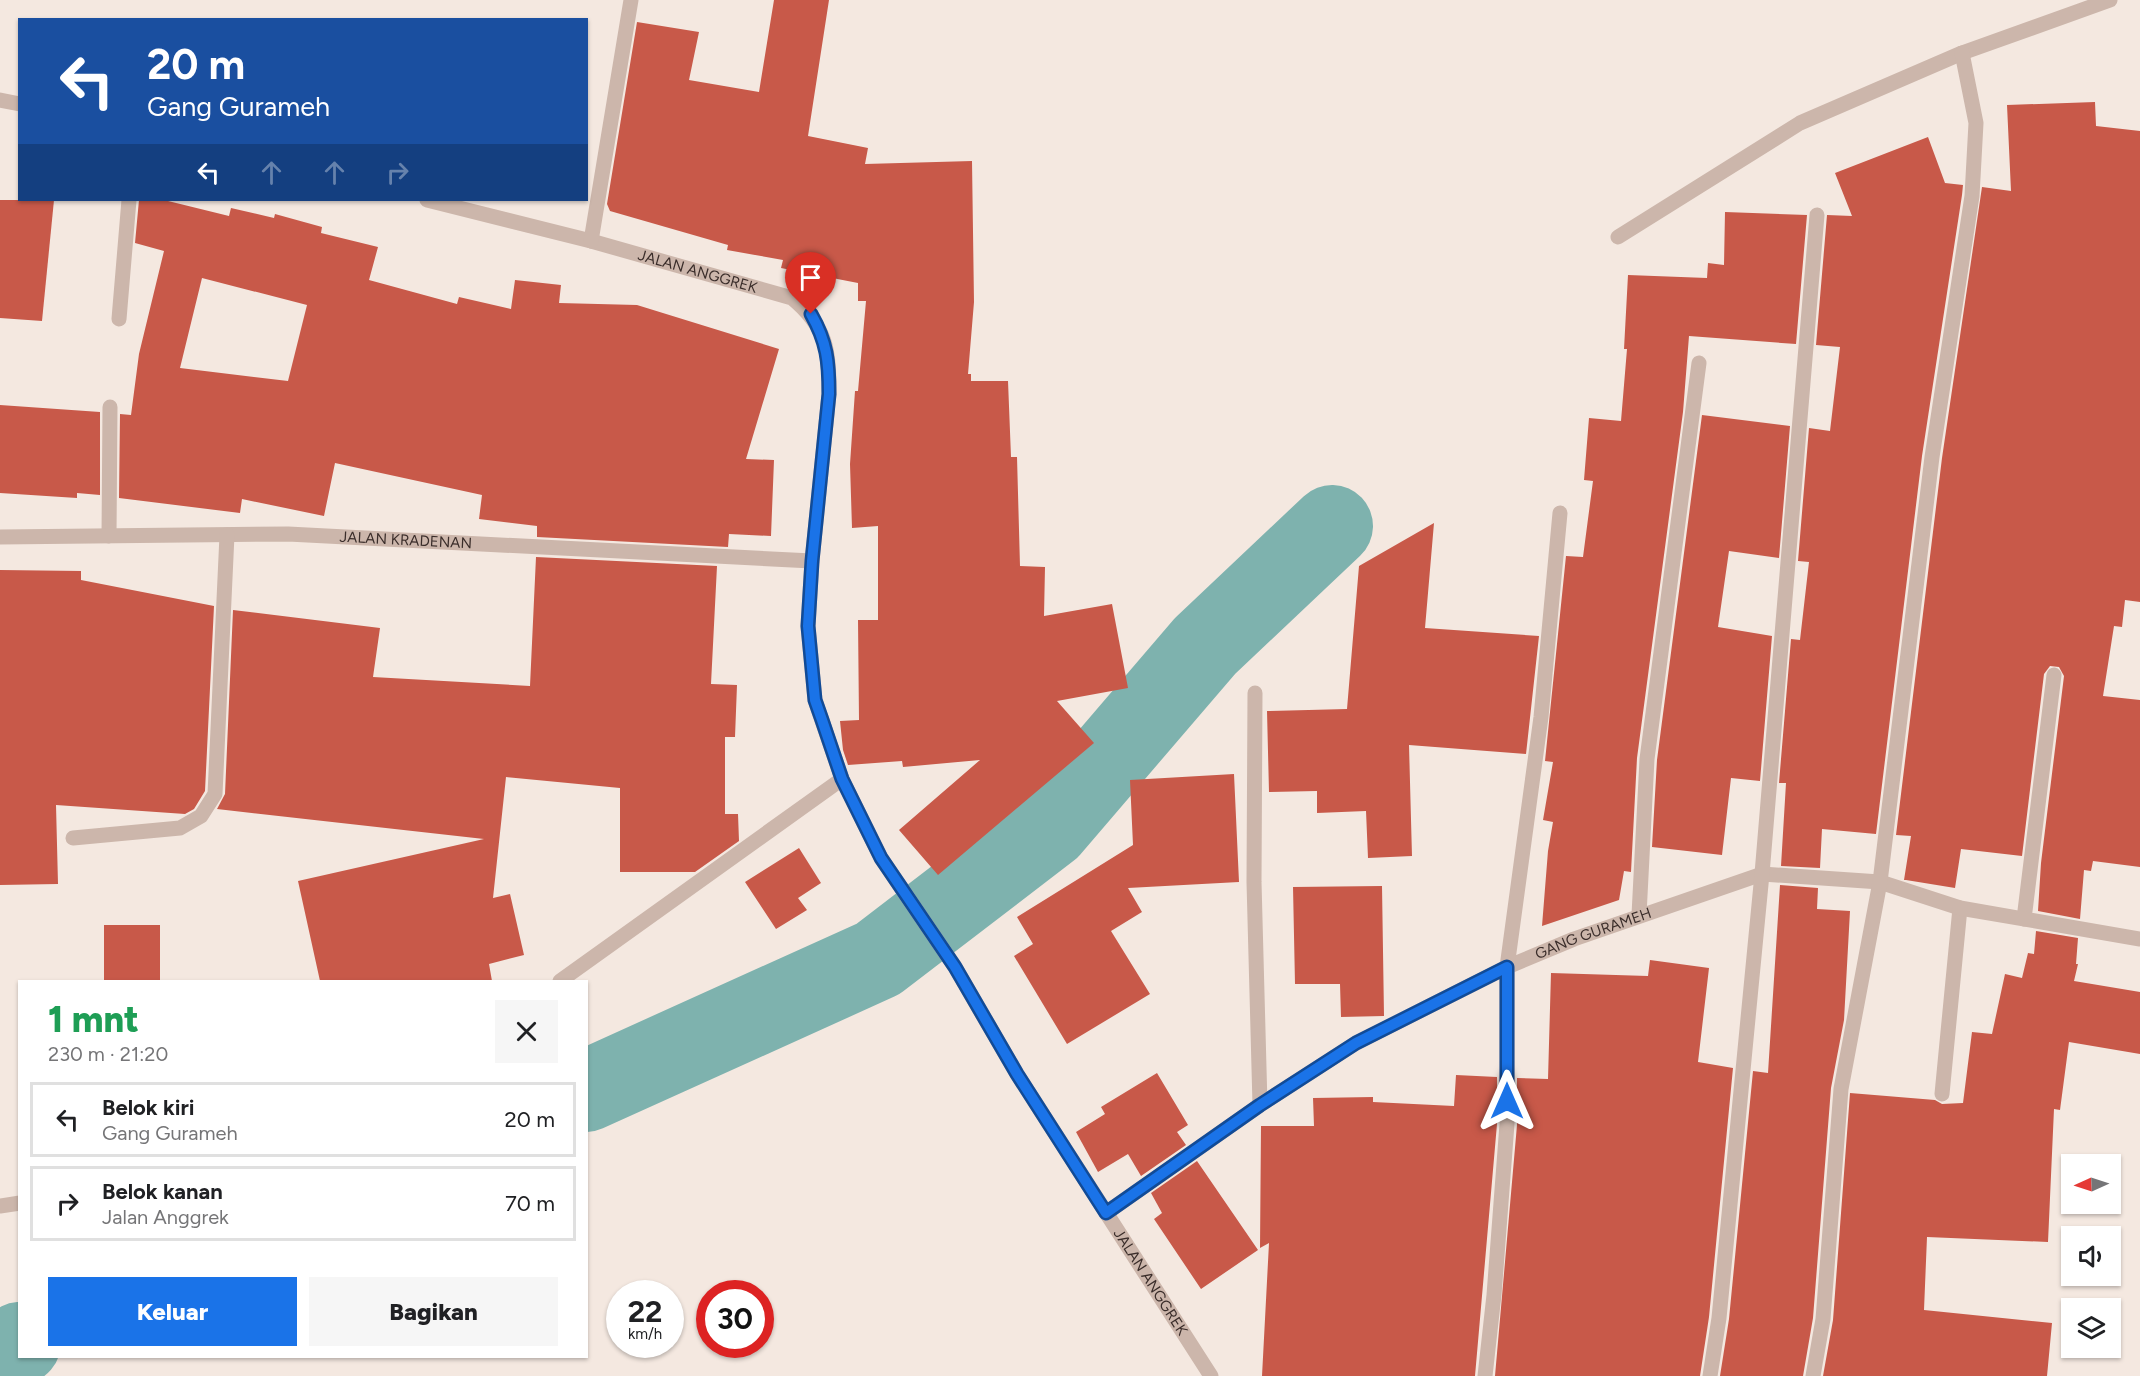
<!DOCTYPE html>
<html lang="id">
<meta charset="utf-8">
<style>
body{margin:0;font-family:Figtree,sans-serif;background:#f6f6f6;color:#202124;height:100vh;display:flex;flex-direction:column;font-size:22px;white-space:nowrap}
*{box-sizing:border-box;margin:0}
p{font-size:20px;color:#757577}
.icon{flex:none;width:33px;height:33px;fill:none;stroke:currentColor;stroke-width:2;stroke-linecap:round;stroke-linejoin:round}
.map{position:relative;flex:1;overflow:hidden}
.drawer{position:absolute;left:18px;top:980px;width:570px;height:378px;display:flex;flex-direction:column;background:#fff;border-radius:0px;box-shadow:0 2px 4px #0004}
.drawer>*{flex:none}
.banner{position:absolute;left:18px;top:18px;width:570px;height:183px;border-radius:0px;box-shadow:0 2px 4px #0004;background:#1a4fa0;color:#fff;overflow:hidden}
.needle{width:39px;rotate:267deg}
.controls{position:absolute;left:2061px;top:1154px;display:grid;gap:12px}
.controls a{display:grid;place-items:center;width:60px;height:60px;border-radius:0px;background:#fff;box-shadow:0 2px 4px #0004;font-size:30px}
.speed{position:absolute;left:606px;top:1280px;display:flex;gap:12px;font-size:30px;font-weight:700;text-align:center}
.speed>*{display:grid;place-content:center;width:78px;height:78px;border-radius:50%;background:#fff;box-shadow:0 2px 4px #0004;line-height:1}
.speed small{font-size:15px;font-weight:400}
.speed .limit{border:9px solid #d22;background:#fff;color:#111}
.pin{position:absolute;display:grid;place-items:center;width:51px;height:51px;color:#fff;margin:-62px -26px;border-radius:50% 50% 50% 0;rotate:-45deg;box-shadow:0 0 6px #0007}
.pin .icon{rotate:45deg}
.me{position:absolute;width:66px;margin:-33px;rotate:0deg;stroke-linejoin:round;filter:drop-shadow(0 0 4px #0008)}
.turn{display:flex;align-items:center;gap:21px;height:126px;padding:0 30px;font-size:27px}
.turn .icon{width:78px;height:78px;stroke-width:2.5}
.turn b{display:block;font-size:42px;line-height:51px}
.lanes{display:flex;align-items:center;height:57px;padding:0 30px;background:#0003;justify-content:center;gap:30px;direction:ltr}
.lanes .off{opacity:.35}
.round{display:grid;place-items:center;flex:none;width:63px;height:63px;border-radius:0px;background:#f6f6f6}
.headline{display:flex;align-items:center;justify-content:space-between;height:102px;padding:0 30px}
h1{font-size:36px;font-weight:800;line-height:45px;color:#1e9e55}
.action{display:flex;gap:12px;margin-top:auto;padding:12px 30px}
.action a{flex:1;height:69px;border-radius:0px;background:#1a73e8;color:#fff;font-size:24px;font-weight:800;line-height:69px;text-align:center}
.action a+a{background:#f6f6f6;color:#202124}
ul{padding:0;list-style:none}
li{display:flex;align-items:center;gap:18px;height:75px;margin:0 12px 9px;padding:0 18px;border:3px solid #e0e0e0;border-radius:0px}
li div{flex:1}
li b{display:block;font-size:22px}
li em{font-style:normal}
.map>svg:first-child{display:block}
.lines{fill:none;stroke-linecap:round;stroke-linejoin:round}
.river{stroke:#7eb2ae;stroke-width:82}
.building{fill:#c85949;fill-rule:evenodd}
.minor{stroke:#ccb6ab;stroke-width:15}
.route-casing{stroke:#114b97;stroke-width:15}
.route{stroke:#1a73e8;stroke-width:10}
.labels{text-anchor:middle;stroke-width:6;stroke-linejoin:round;paint-order:stroke}
.street-label{font-size:15px;fill:#3a2d2a;stroke:#fbf3ed}
</style>
<div class="map">
<svg width="2140" height="1376" viewBox="0 0 2140 1376">
<rect width="100%" height="100%" fill="#f4e8e0"/>
<g class="lines">
<g class="river">
<path d="M586 1091 878 959 1049 828 1205 646 1332 526"/>
<path d="M0 1353 20 1343"/>
</g>
</g>
<g class="building">
<path d="M774 0H829L808 136 868 148 865 164 972 161 974 302 968 374H971V381H1008L1011 457H1017L1020 566 1045 567 1044 616 1112 604 1128 688 1057 701 1094 743 938 875 899 830 980 760 903 767 902 761 848 765 843 750 840 721 859 720 858 620H878V526L852 528 850 464 855 391H858L866 301H858V283L781 268 783 260 727 250 728 245 610 211 607 204 637 22 699 32 689 80 759 92Z"/>
<path d="M2095 102 2096 126 2140 131V602L2125 600 2122 627 2114 626 2103 696 2140 700V867L2093 861 2091 871 2084 870 2080 919 2038 911 2041 863 2064 676 2059 667 2050 666 2044 674 2022 856 1961 849 1955 888 1906 880H1904L1911 836 1896 835 1942 458 1982 187 2011 191 2007 105Z"/>
<path d="M1928 137 1945 183 1963 185 1962 195 1922 456 1876 834 1822 829 1820 868 1781 866 1786 783H1779L1791 639 1800 640 1809 562 1798 561 1809 428 1830 431 1840 347 1816 345 1827 215 1852 216 1835 173Z"/>
<path d="M0 200H54L42 321 0 318Z"/>
<path d="M139 200H164L229 216 231 208 274 218 275 214 322 227 321 233 378 247 369 280 457 304 459 297 511 309 515 280 561 285 559 303 637 305 779 349 746 459 774 460 771 536 729 534 728 547 537 537V526L479 519 482 495 335 463 324 516 242 499 240 513 119 498 120 414 131 415 139 354 164 251 135 243ZM202 278 307 305 288 381 180 368Z"/>
<path d="M1725 212 1807 215 1796 344 1689 336 1683 412 1637 758 1631 872 1624 871 1619 900 1542 926 1548 851 1553 822 1543 820 1553 762 1545 761 1566 556 1583 557 1593 481 1584 480 1589 418 1621 421 1627 349H1624L1628 275 1707 278 1708 263 1724 265Z"/>
<path d="M0 405 100 412V495L77 493V498L0 493Z"/>
<path d="M1702 415 1790 426 1779 558 1729 551 1718 627 1772 636 1760 781 1731 778 1722 855 1652 847 1657 760Z"/>
<path d="M1434 523 1425 628 1539 636 1526 754 1409 745 1412 856 1368 858 1366 811 1317 813V791L1269 792 1267 711 1347 709 1359 566Z"/>
<path d="M536 557 717 566 711 684 737 685 735 737H725V814H738L739 841 695 872H620V788L506 777 493 898 510 894 524 955 489 964 492 981H320L298 881 484 839 217 809 225 794 233 610 380 628 373 677 530 686Z"/>
<path d="M0 570 81 571V580L214 606 205 791 194 809 185 814 56 805 58 884 0 885Z"/>
<path d="M1234 774 1239 882 1128 888 1142 912 1111 931 1150 994 1067 1044 1014 956 1033 944 1017 917 1133 845 1130 780Z"/>
<path d="M799 848 821 883 798 898 807 910 776 929 745 882Z"/>
<path d="M1780 885 1818 888 1817 909 1850 911 1844 1020 1831 1088 1813 1318 1803 1376H1720L1729 1319 1753 1071 1768 1073Z"/>
<path d="M1382 886 1384 1016 1341 1017 1340 984H1295L1293 887Z"/>
<rect x="104" y="925" width="56" height="56"/>
<path d="M2036 931 2078 938 2076 964H2078L2074 981 2140 992V1054L2069 1042 2060 1110 2054 1109 2048 1242 1927 1237 1924 1310 2052 1323 2047 1376H1823L1833 1320 1850 1093 1935 1100 1942 1104 1963 1103 1972 1032 1992 1034 2005 974 2022 978 2028 953 2034 954Z"/>
<path d="M1650 960 1709 968 1698 1062 1733 1068 1709 1317 1700 1376H1495L1517 1125V1078L1548 1079 1551 973 1648 976Z"/>
<path d="M1157 1073 1188 1125 1177 1132 1186 1145 1141 1176 1128 1154 1098 1172 1076 1132 1105 1114 1101 1107Z"/>
<path d="M1456 1075 1497 1077V1124L1475 1376H1262L1269 1243 1260 1248 1261 1126H1314L1313 1098 1373 1097V1102L1454 1106Z"/>
<path d="M1197 1161 1258 1250 1201 1289 1154 1219 1162 1213 1151 1193Z"/>
</g>
<g class="lines">
<g class="minor">
<path d="M0 100 20 104"/>
<path id="s1" d="M427 200 591 241 792 298C827 327 829 350 829 394L812 561 808 626 815 700 842 779 881 858 955 967 1017 1074 1211 1376"/>
<path d="M1618 237 1800 123 1962 53 2110 0"/>
<path d="M591 241 631 0"/>
<path d="M119 319 129 200"/>
<path d="M109 536 110 407"/>
<path id="s2" d="M0 537 288 534 812 561"/>
<path d="M1255 693 1254 882 1260 1105"/>
<path d="M73 838 180 828 201 816 215 794 227 535"/>
<path d="M1639 915 1647 759 1699 363"/>
<path d="M2024 919 2054 675"/>
<path d="M560 981 842 779"/>
<path d="M1942 1094 1960 908"/>
<path d="M0 1206 20 1203"/>
<path id="s3" d="M1106 1213 1260 1105 1356 1043 1507 967 1574 939 1762 874 1880 882 1960 908 2140 939"/>
<path d="M1485 1376 1494 1295 1507 1124V967L1541 717 1560 513"/>
<path d="M1710 1376 1719 1318 1762 874 1817 215"/>
<path d="M1813 1376 1823 1319 1841 1089 1880 882 1932 457 1972 196 1976 123 1962 53"/>
</g>
</g>
<g class="lines">
<defs>
<path id="route" d="M811 314C827 342 829 362 829 394L812 561 808 626 815 700 822 720 842 779 881 858 955 967 1017 1074 1106 1213 1260 1105 1356 1043 1507 967V1101"/>
</defs>
<use href="#route" class="route-casing"/>
<use href="#route" class="route"/>
</g>
<g class="labels">
<g class="street-label">
<text dy="5" stroke="none"><textPath href="#s1" startOffset="280">JALAN ANGGREK</textPath></text>
<text dy="5" stroke="none"><textPath href="#s2" startOffset="406">JALAN KRADENAN</textPath></text>
<text dy="5" stroke="none"><textPath href="#s3" startOffset="564">GANG GURAMEH</textPath></text>
<text dy="5" stroke="none"><textPath href="#s1" startOffset="1467">JALAN ANGGREK</textPath></text>
</g>
</g>
</svg>
<div class="controls">
<a><svg class="needle" viewBox="-14 -14 28 28"><path d="M0-13l5 13h-10z" fill="#e53935"/><path d="M0 13l5-13h-10z" fill="#757577"/></svg></a>
<a><svg class="icon" aria-label="sound" viewBox="0 0 24 24"><path d="M4 9h4l5-4v14l-5-4H4zM17 9q2 3 0 6"/></svg></a>
<a><svg class="icon" aria-label="layers" viewBox="0 0 24 24"><path d="M12 4l9 5-9 5-9-5zM3 14l9 5 9-5"/></svg></a>
</div>
<div class="speed"><div>22<small>km/h</small></div><div class="limit">30</div></div>
<div class="pin" style="left:811px;top:314px;background:#d93025"><svg class="icon" aria-label="arrive" viewBox="0 0 24 24"><path d="M6 21V4h12l-3 4 3 4H6"/></svg></div>
<svg class="me" style="left:1507px;top:1101px" viewBox="-20 -20 40 40"><path d="M0-17L14 15 0 8-14 15z" fill="#1a73e8" stroke="#fff" stroke-width="4"/></svg>
<div class="banner">
<div class="turn"><svg class="icon" aria-label="left" viewBox="0 0 24 24"><path d="M17 20v-9H6M10 6l-5 5 5 5"/></svg><div><b>20 m</b>Gang Gurameh</div></div>
<div class="lanes"><svg class="icon" aria-label="left" viewBox="0 0 24 24"><path d="M17 20v-9H6M10 6l-5 5 5 5"/></svg><svg class="icon off" aria-label="ahead" viewBox="0 0 24 24"><path d="M12 20V5M6 11l6-6 6 6"/></svg><svg class="icon off" aria-label="ahead" viewBox="0 0 24 24"><path d="M12 20V5M6 11l6-6 6 6"/></svg><svg class="icon off" aria-label="right" viewBox="0 0 24 24"><path d="M7 20v-9h11M14 6l5 5-5 5"/></svg></div>
</div>
<section class="drawer">
<div class="headline"><div><h1>1 mnt</h1><p>230 m · 21:20</p></div><a class="round"><svg class="icon" aria-label="close" viewBox="0 0 24 24"><path d="M6 6l12 12M18 6L6 18"/></svg></a></div>
<ul>
<li><svg class="icon" aria-label="left" viewBox="0 0 24 24"><path d="M17 20v-9H6M10 6l-5 5 5 5"/></svg><div><b>Belok kiri</b><p>Gang Gurameh</p></div><em>20 m</em></li>
<li><svg class="icon" aria-label="right" viewBox="0 0 24 24"><path d="M7 20v-9h11M14 6l5 5-5 5"/></svg><div><b>Belok kanan</b><p>Jalan Anggrek</p></div><em>70 m</em></li>
</ul>
<div class="action"><a>Keluar</a><a>Bagikan</a></div>
</section>
</div>
